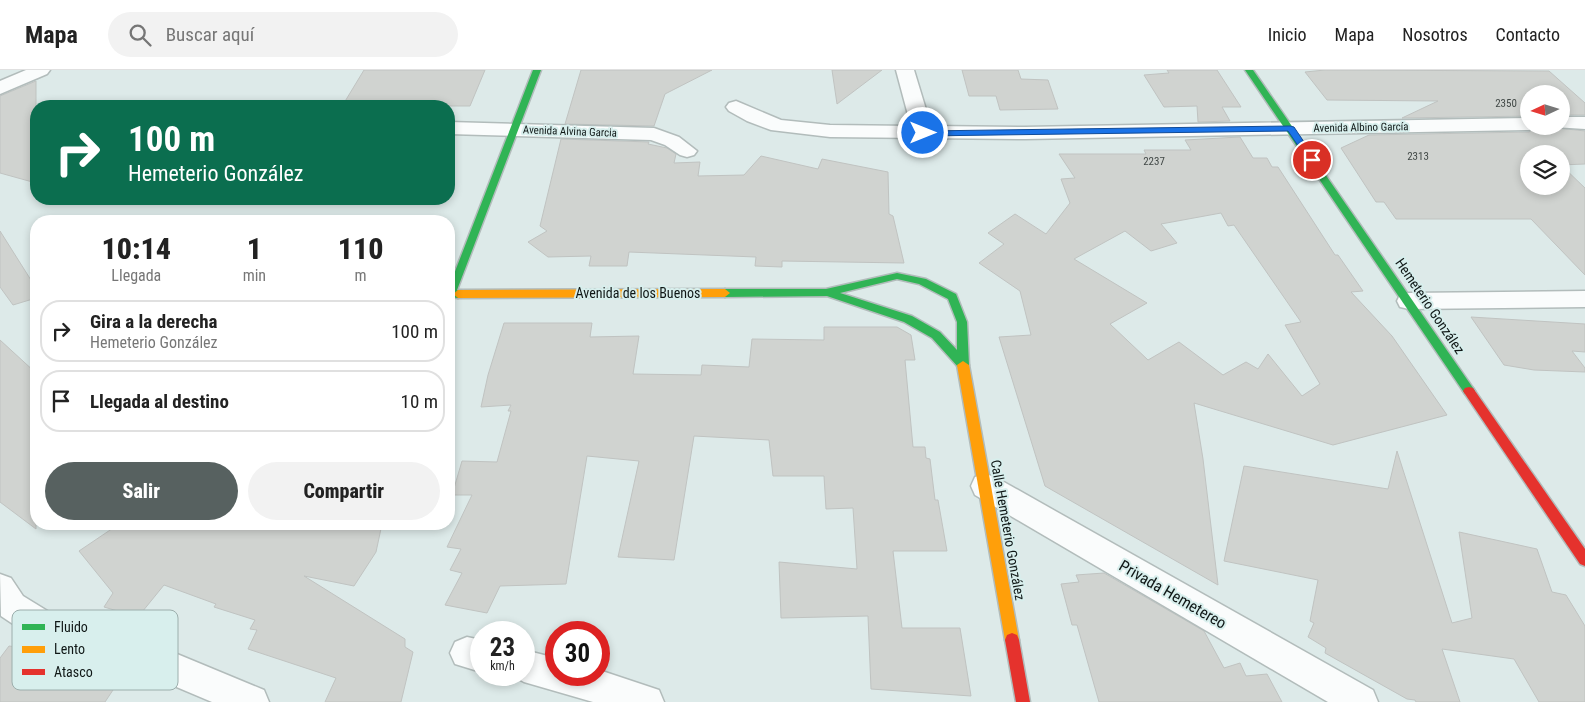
<!DOCTYPE html>
<html lang="es">
<meta charset="utf-8">
<style>
body{margin:0;font-family:"Roboto Condensed",sans-serif;background:#f2f2f2;color:#222;height:100vh;display:flex;flex-direction:column;font-size:19px;white-space:nowrap}
*{box-sizing:border-box;margin:0}
p{font-size:16px;color:#767676}
.icon{flex:none;width:28px;height:28px;fill:none;stroke:currentColor;stroke-width:2;stroke-linecap:round;stroke-linejoin:round}
.map{position:relative;flex:1;overflow:hidden}
.drawer{position:absolute;left:30px;top:145px;width:425px;height:315px;display:flex;flex-direction:column;background:#fff;border-radius:20px;box-shadow:0 2px 8px #0003}
.drawer>*{flex:none}
.top-card{position:absolute;left:30px;top:30px;width:425px;height:105px;border-radius:20px;box-shadow:0 2px 8px #0003;background:#0b6e4f;color:#fff;overflow:hidden}
.needle{width:32px;rotate:266deg}
.tools{position:absolute;left:1520px;top:15px;display:grid;gap:10px}
.tools a{display:grid;place-items:center;width:50px;height:50px;border-radius:50%;background:#fff;box-shadow:0 2px 8px #0003;font-size:25px}
.speed{position:absolute;left:470px;top:551px;display:flex;gap:10px;font-size:25px;font-weight:700;text-align:center}
.speed>*{display:grid;place-content:center;width:65px;height:65px;border-radius:50%;background:#fff;box-shadow:0 2px 8px #0003;line-height:1}
.speed small{font-size:12px;font-weight:400}
.speed .limit{border:8px solid #d22;background:#fff;color:#111}
.pin{position:absolute;display:grid;place-items:center;width:42px;height:42px;color:#fff;margin:-21px;border:2px solid #fff;border-radius:50%;box-shadow:0 1px 5px #0007}
.me{position:absolute;width:55px;margin:-28px;rotate:90deg;stroke-linejoin:round;filter:drop-shadow(0 0 4px #0008)}
.turn{display:flex;align-items:center;gap:18px;height:105px;padding:0 15px;font-size:22px}
.turn .icon{width:65px;height:65px;stroke-width:2.5}
.turn b{display:block;font-size:35px;line-height:42px}
.eta{display:flex;justify-content:space-evenly;align-items:center;height:85px;text-align:center}
.eta b{font-size:30px;font-weight:800;line-height:35px}
.primary-button{display:flex;gap:10px;margin-top:auto;padding:10px 15px}
.primary-button a{flex:1;height:58px;border-radius:30px;background:#576160;color:#fff;font-size:20px;font-weight:800;line-height:58px;text-align:center}
.primary-button a+a{background:#f2f2f2;color:#222}
ul{padding:0;list-style:none}
li{display:flex;align-items:center;gap:15px;height:62px;margin:0 10px 8px;padding:0 5px;border:2px solid #e0e0e0;border-radius:20px}
li div{flex:1}
li b{display:block;font-size:19px}
li em{font-style:normal}
header{display:flex;align-items:center;gap:30px;box-sizing:border-box;height:70px;padding:0 25px;background:#fff;border-bottom:1px solid #e0e0e0}
header strong{font-size:24px}
nav{display:flex;gap:28px;margin-inline-start:auto;font-size:18px}
.search{width:350px;height:45px;background:#f2f2f2;display:flex;align-items:center;gap:12px;box-sizing:border-box;padding:0 18px;border-radius:28px;color:#767676;font-size:19px}
.map>svg:first-child{display:block}
.building{fill:#d0d3d0;stroke:#c0c3c1;fill-rule:evenodd}
.lines{fill:none;stroke-linecap:round;stroke-linejoin:round}
.street-casing{stroke:#b2bcbb;stroke-width:3}
.fast-casing{stroke:#b2bcbb;stroke-width:3}
.slow-casing{stroke:#b2bcbb;stroke-width:3}
.jam-casing{stroke:#b2bcbb;stroke-width:3}
.street{fill:#fafcfc;fill-rule:evenodd}
.fast{fill:#30b455;fill-rule:evenodd}
.slow{fill:#ff9f0a;fill-rule:evenodd}
.jam{fill:#e5322d;fill-rule:evenodd}
.route{fill:#1a73e8;stroke:#114b97}
.labels{text-anchor:middle;stroke-width:4;stroke-linejoin:round;paint-order:stroke}
.number-label{font-size:11px;fill:#414846}
.far-street-label{font-size:11px;fill:#0f1716;stroke:#d8efed}
.street-label{font-size:14px;fill:#0f1716;stroke:#d8efed}
.near-street-label{font-size:16px;fill:#0f1716;stroke:#d8efed}
.key{fill:#d8efed;stroke:#9caeac;stroke-width:1}
.key-label{font-size:14px;fill:#0f1716}
</style>
<header>
<strong>Mapa</strong>
<div class="search"><svg class="icon" aria-label="search" viewBox="0 0 24 24"><circle cx="10" cy="10" r="6"/><path d="M15 15l6 6"/></svg>Buscar aquí</div>
<nav><a>Inicio</a><a>Mapa</a><a>Nosotros</a><a>Contacto</a></nav>
</header>
<div class="map">
<svg width="1585" height="632" viewBox="0 0 1585 632">
<rect width="100%" height="100%" fill="#ddeae9"/>
<g class="building">
<path d="M364 0H485L470 36H401L403 33H344Z"/>
<path d="M581 0H712L665 24 654 56 565 54Z"/>
<path d="M832 0H882L837 34Z"/>
<path d="M962 0H1018L1021 9 1048 10 1058 39 1000 40 996 26H969Z"/>
<path d="M1167 0H1217L1241 37H1222L1230 51 1198 52 1197 36 1164 37 1144 5 1169 3Z"/>
<path d="M1325 0 1549 1 1585 33V45H1561V24H1529V46L1402 48 1438 31 1327 30 1305 2Z"/>
<path d="M36 11V113L0 103V26Z"/>
<path d="M1539 56 1585 61V94L1561 95 1585 118V205L1531 149H1396L1384 132H1376L1341 78 1369 65 1529 62ZM1529 84H1561V116H1529Z"/>
<path d="M1240 67 1253 88H1267L1272 97H1278L1335 185H1338L1363 221 1351 222 1392 266 1447 345 1333 375 1194 333 1203 389 1218 515 1045 416 999 267 1031 265 1020 221 979 193 1004 174 988 163 1015 144 1046 164 1070 133 1061 109 1075 108 1059 84H1146L1144 80H1191L1185 70ZM1221 143 1228 156 1234 155 1301 252 1285 255 1320 314 1302 326 1268 284 1258 299 1246 292 1223 305 1179 272 1148 290 1110 254 1147 233 1074 189 1125 161 1151 181 1177 173 1161 154Z"/>
<path d="M561 69 649 72 648 74 667 78 676 84 674 93 700 92 698 106 744 105 761 86 818 99 822 89 888 102 889 144 893 146 904 193 782 191V197L755 196 756 187 629 182 627 196H589L591 186 548 187 528 172 547 161 540 156Z"/>
<path d="M0 161 36 218V228L13 235 0 217Z"/>
<path d="M1471 247 1585 254V282L1572 281 1585 298V302L1534 300 1504 295Z"/>
<path d="M504 253H592L590 267 639 266 633 304 701 305 702 295 749 297 752 269 824 270V257H897L911 265 915 290H905L913 377H925L926 388 930 389 935 430H938L947 481H893L902 558H960L971 626 871 619 868 546 781 548 779 492 857 499 853 438 826 439 824 406H773L769 370 694 366 674 490 618 487 639 391 587 386 566 514 500 516 487 543 445 535 462 503 450 500 461 479 447 477 472 425H452L462 391 497 392 511 341H508L511 335 481 337 488 305Z"/>
<path d="M0 270 36 303V459L0 432Z"/>
<path d="M1397 381 1452 553 1472 548 1459 462 1537 479 1552 522 1566 525 1585 556V632H1539L1514 589 1442 579 1460 632H1416L1415 630 1407 629 1325 583 1326 578 1308 567 1314 553 1310 551 1318 510 1224 491 1244 396 1388 419Z"/>
<path d="M119 454H382L376 482 354 516 304 506 405 569V577L413 582 401 632H325L336 608 248 579 257 560 250 559 255 550 214 537 216 534 164 515 138 547 104 537 113 523 79 481Z"/>
<path d="M1104 503 1204 561 1224 598 1240 593 1246 606 1267 604 1282 632H1099L1077 555H1072L1061 514 1079 512 1076 505Z"/>
<path d="M9 576 60 583 127 599 105 632H0V588Z"/>
</g>
<g class="lines">
<defs>
<g id="street">
<path d="M26 0H50L47 4 0 24V11Z"/>
<path d="M896 0H914L931 56 1025 57 1529 48V56H1537L1529 60 1025 69 830 67 771 60 747 51 729 41 726 37 729 33 736 31 781 50 830 55 911 56Z"/>
<path d="M1561 47H1585V59L1554 57 1561 56Z"/>
<path d="M449 52 654 58 679 67 697 81 694 85 687 87 680 85 665 75 651 70 449 64Z"/>
<path d="M1585 221V237L1409 239 1400 237 1397 231 1400 225 1409 223Z"/>
<path d="M985 404 995 407 1373 620 1378 632H1328L975 425 971 416 975 407Z"/>
<path d="M0 504 11 508 23 526 67 553 136 567 264 620 269 632H212L134 599 49 578 1 546Z"/>
<path d="M467 567 481 570V602L455 594 450 583 455 572Z"/>
<path d="M524 580 556 588V605H599V600L659 620 664 632H593L524 612 511 605H524Z"/>
</g>
<g id="fast">
<path d="M533 0H541L457 220 463 224 458 228 449 227V217Z"/>
<path d="M1245 0H1253L1473 318 1475 321 1473 324H1465Z"/>
<path d="M897 203 926 209 956 224 967 252 969 295 967 298H959L932 268 904 252 827 226 725 227 720 223 725 219H826ZM897 209 919 214 948 229 957 252V280L940 262 912 246 840 223Z"/>
</g>
<g id="slow">
<path d="M725 219 730 223 725 227 458 228 453 224 458 220Z"/>
<path d="M963 291 969 295 1019 570 1017 575 1012 577 1007 575 1005 570 957 295Z"/>
</g>
<g id="jam">
<path d="M1469 317 1473 318 1585 479V496L1580 494 1465 324 1463 321 1465 318Z"/>
<path d="M1012 563 1017 565 1019 570 1030 632H1016L1005 570 1007 565Z"/>
</g>
</defs>
<use href="#street" class="street-casing"/>
<use href="#fast" class="fast-casing"/>
<use href="#slow" class="slow-casing"/>
<use href="#jam" class="jam-casing"/>
<use href="#street" class="street"/>
<use href="#fast" class="fast"/>
<use href="#slow" class="slow"/>
<use href="#jam" class="jam"/>
</g>
<path class="route" d="M1290 56 1294 57 1316 90 1315 92H1309L1288 61 923 66 919 63 923 61Z"/>
<g class="labels">
<g class="number-label">
<text x="1506" y="37">2350</text>
<text x="1418" y="90">2313</text>
<text x="1154" y="95">2237</text>
</g>
<g class="far-street-label">
<text transform="translate(1361 57) rotate(-1)" y="4">Avenida Albino García</text>
<text transform="translate(570 61) rotate(2)" y="4">Avenida Alvina Garcia</text>
</g>
<g class="street-label">
<text x="638" y="228">Avenida de los Buenos</text>
<text transform="translate(1430 236) rotate(56)" y="5">Hemeterio González</text>
<text transform="translate(1008 460) rotate(80)" y="5">Calle Hemeterio González</text>
</g>
<g class="near-street-label">
<text transform="translate(1173 524) rotate(30)" y="6">Privada Hemetereo</text>
</g>
</g>
<rect x="12" y="540" width="166" height="80" rx="8" class="key"/>
<rect x="22" y="554" width="23" height="6" fill="#30b455"/>
<rect x="22" y="576" width="23" height="7" fill="#ff9f0a"/>
<rect x="22" y="599" width="23" height="6" fill="#e5322d"/>
<g class="key-label">
<text x="54" y="562">Fluido</text>
<text x="54" y="584">Lento</text>
<text x="54" y="607">Atasco</text>
</g>
</svg>
<div class="tools">
<a><svg class="needle" viewBox="-14 -14 28 28"><path d="M0-13l5 13h-10z" fill="#e53935"/><path d="M0 13l5-13h-10z" fill="#767676"/></svg></a>
<a><svg class="icon" aria-label="layers" viewBox="0 0 24 24"><path d="M12 4l9 5-9 5-9-5zM3 14l9 5 9-5"/></svg></a>
</div>
<div class="speed"><div>23<small>km/h</small></div><div class="limit">30</div></div>
<div class="pin" style="left:1312px;top:90px;background:#d93025"><svg class="icon" aria-label="arrive" viewBox="0 0 24 24"><path d="M6 21V4h12l-3 4 3 4H6"/></svg></div>
<svg class="me" style="left:923px;top:63px" viewBox="-20 -20 40 40"><circle r="17" fill="#1a73e8" stroke="#fff" stroke-width="3"/><path d="M0-11L8 9 0 5-8 9z" fill="#fff"/></svg>
<div class="top-card">
<div class="turn"><svg class="icon" aria-label="right" viewBox="0 0 24 24"><path d="M7 20v-9h11M14 6l5 5-5 5"/></svg><div><b>100 m</b>Hemeterio González</div></div>
</div>
<section class="drawer">
<div class="eta">
<div><b>10:14</b><p>Llegada</p></div>
<div><b>1</b><p>min</p></div>
<div><b>110</b><p>m</p></div>
</div>
<ul>
<li><svg class="icon" aria-label="right" viewBox="0 0 24 24"><path d="M7 20v-9h11M14 6l5 5-5 5"/></svg><div><b>Gira a la derecha</b><p>Hemeterio González</p></div><em>100 m</em></li>
<li><svg class="icon" aria-label="arrive" viewBox="0 0 24 24"><path d="M6 21V4h12l-3 4 3 4H6"/></svg><div><b>Llegada al destino</b></div><em>10 m</em></li>
</ul>
<div class="primary-button"><a>Salir</a><a>Compartir</a></div>
</section>
</div>
